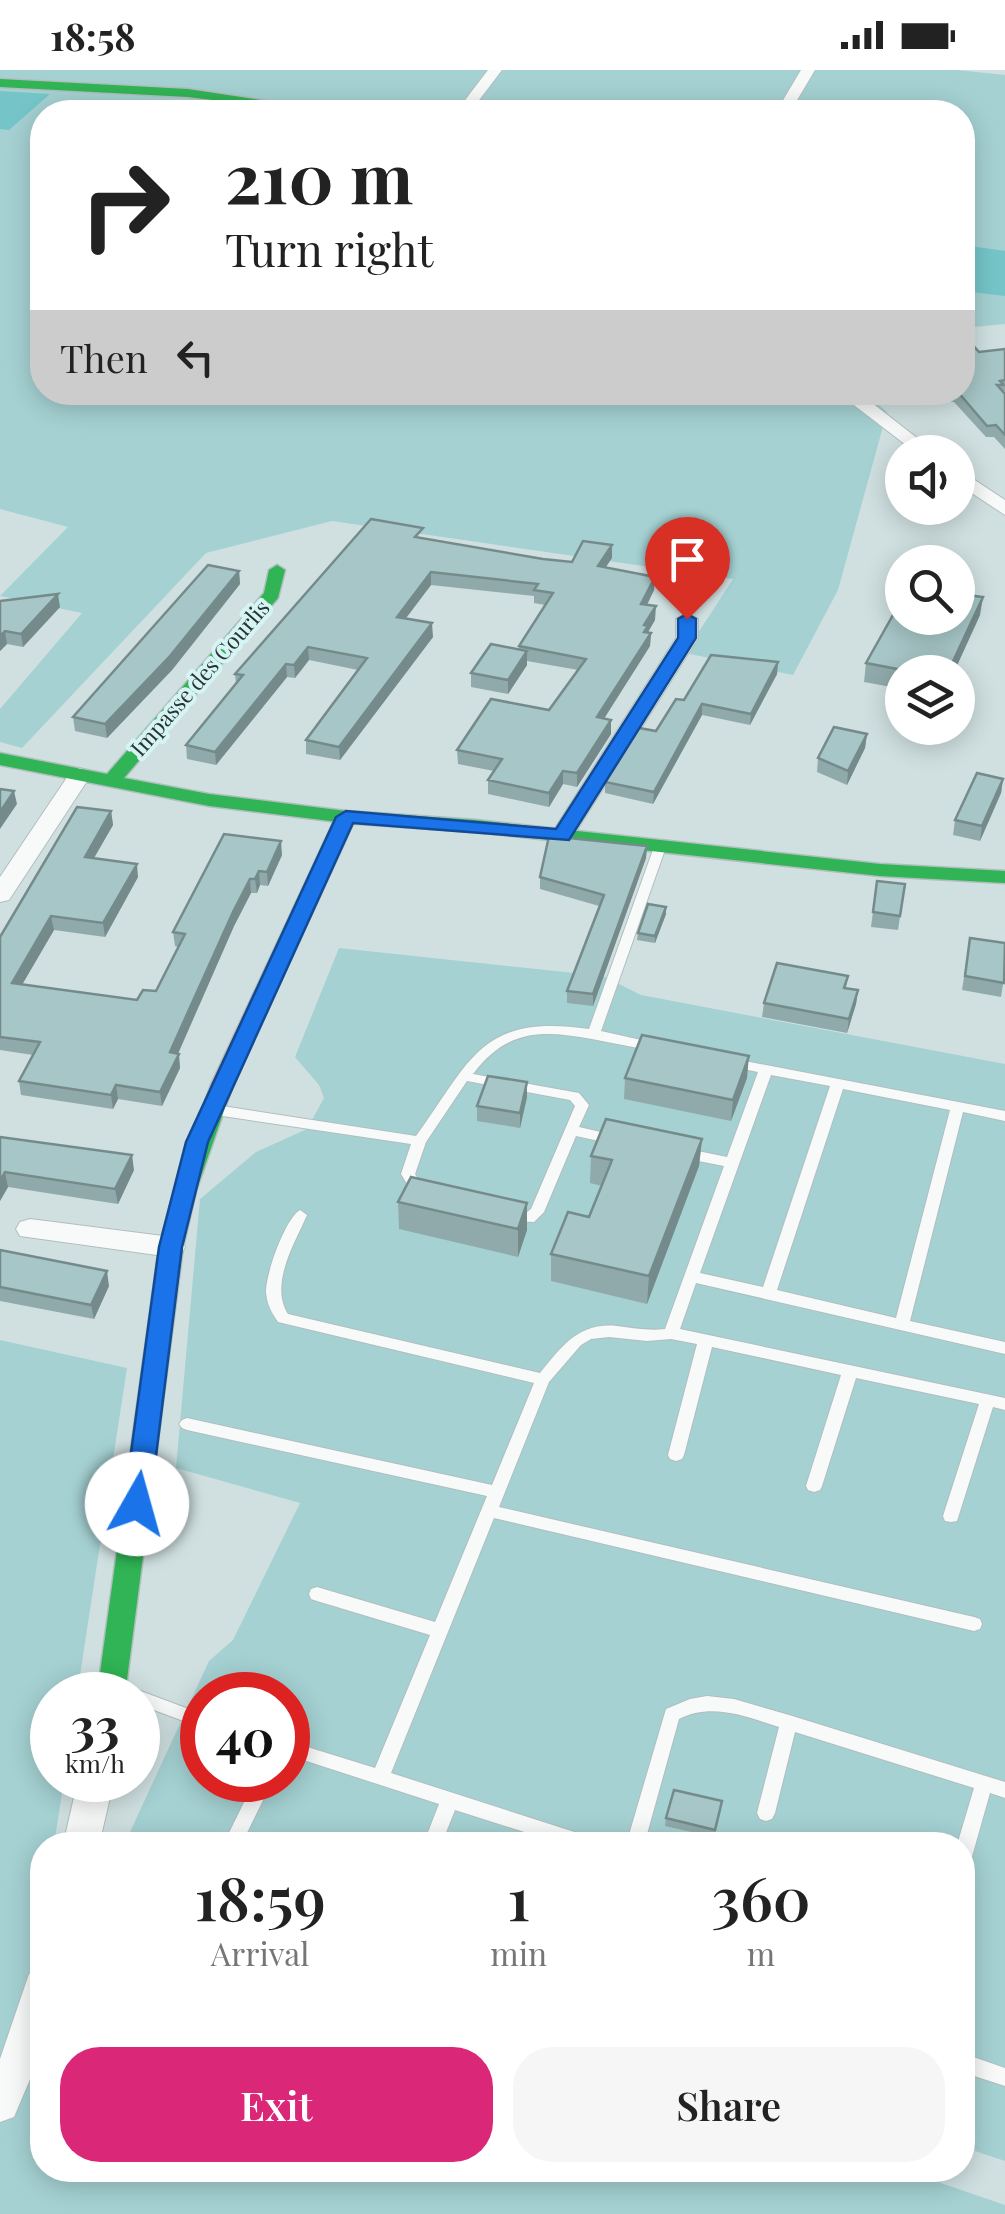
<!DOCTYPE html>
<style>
body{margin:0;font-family:"Playfair Display",serif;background:#f6f6f6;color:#222;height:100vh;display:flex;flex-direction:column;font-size:38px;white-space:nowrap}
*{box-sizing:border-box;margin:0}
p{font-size:32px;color:#767676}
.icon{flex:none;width:55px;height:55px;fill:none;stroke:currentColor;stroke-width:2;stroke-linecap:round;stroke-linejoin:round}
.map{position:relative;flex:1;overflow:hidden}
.drawer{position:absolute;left:30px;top:1762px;width:945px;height:350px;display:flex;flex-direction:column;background:#fff;border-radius:40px;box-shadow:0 5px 25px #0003}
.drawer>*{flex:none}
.guide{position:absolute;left:30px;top:30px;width:945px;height:305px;border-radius:40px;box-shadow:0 5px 25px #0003;background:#fff;color:#222;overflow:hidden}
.buttons{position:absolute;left:885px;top:365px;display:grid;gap:20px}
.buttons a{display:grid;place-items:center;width:90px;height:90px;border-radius:50%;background:#fff;box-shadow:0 5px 25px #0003;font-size:50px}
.speed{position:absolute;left:30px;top:1602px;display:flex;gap:20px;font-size:50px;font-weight:700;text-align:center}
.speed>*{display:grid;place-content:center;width:130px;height:130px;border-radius:50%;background:#fff;box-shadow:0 5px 25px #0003;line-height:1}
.speed small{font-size:25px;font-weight:400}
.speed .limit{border:15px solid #d22;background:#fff;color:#111}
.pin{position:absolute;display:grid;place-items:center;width:85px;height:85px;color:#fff;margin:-102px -42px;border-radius:50% 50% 50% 0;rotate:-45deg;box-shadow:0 0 10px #0007}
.pin .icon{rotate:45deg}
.me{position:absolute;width:110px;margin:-55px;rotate:7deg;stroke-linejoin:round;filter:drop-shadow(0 0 8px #0008)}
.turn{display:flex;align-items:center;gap:35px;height:210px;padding:0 30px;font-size:45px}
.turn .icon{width:130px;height:130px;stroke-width:2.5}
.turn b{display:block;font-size:70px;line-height:85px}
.then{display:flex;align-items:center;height:95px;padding:0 30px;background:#0003;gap:20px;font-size:38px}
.eta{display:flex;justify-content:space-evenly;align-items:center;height:170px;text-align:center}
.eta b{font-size:60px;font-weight:600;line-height:70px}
.button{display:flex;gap:20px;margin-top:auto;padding:20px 30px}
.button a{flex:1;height:115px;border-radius:40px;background:#db2777;color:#fff;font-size:40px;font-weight:600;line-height:115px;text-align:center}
.button a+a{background:#f6f6f6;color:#222}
.status{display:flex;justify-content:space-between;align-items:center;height:70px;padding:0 50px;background:#fff;direction:ltr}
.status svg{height:28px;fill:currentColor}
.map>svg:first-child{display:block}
.green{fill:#a5d1d2;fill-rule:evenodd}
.forest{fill:#75c5c8}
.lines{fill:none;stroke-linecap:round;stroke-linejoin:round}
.lane-casing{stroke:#b1bebe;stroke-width:2}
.street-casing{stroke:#b1bebe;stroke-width:2}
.fast-casing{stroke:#b1bebe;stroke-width:3}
.jam-casing{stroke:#b1bebe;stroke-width:3}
.lane{fill:#f8fafa;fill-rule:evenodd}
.street{fill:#f8fafa;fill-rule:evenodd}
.fast{fill:#30b455;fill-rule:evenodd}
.jam{fill:#e5322d;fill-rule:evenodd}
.wall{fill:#90aaab}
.shaded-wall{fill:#758b8b}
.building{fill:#a7c6c7;stroke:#758b8b;stroke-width:2.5}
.route{fill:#1a73e8;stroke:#114b97;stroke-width:2.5}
.labels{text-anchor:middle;stroke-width:8;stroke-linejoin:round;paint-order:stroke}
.far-street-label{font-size:22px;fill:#283333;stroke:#d7f4f4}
</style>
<div class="status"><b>18:58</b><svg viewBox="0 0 49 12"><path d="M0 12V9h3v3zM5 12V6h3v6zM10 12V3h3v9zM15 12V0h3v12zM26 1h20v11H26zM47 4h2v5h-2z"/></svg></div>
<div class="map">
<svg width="1005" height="2144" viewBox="0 0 1005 2144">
<rect width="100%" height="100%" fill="#d0e0e1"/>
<g class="green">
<path d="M0 0H957L1005 5V254L963 258 962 42H42V322H864L887 342 838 520 793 605 685 583 733 509 332 451 206 483 22 678 0 672V639L82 543 0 526 68 457 0 439Z"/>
<path d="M339 878 603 906 641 925 1005 994V2091L963 2077 962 1775H124L209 1591 233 1570 300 1433 176 1398 200 1129 256 1082 307 1059 324 1028 319 1015 295 987ZM202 1625H288V1710H202Z"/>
<path d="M0 1270 127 1298 77 1625H52V1710H64L54 1775H42V2100H903L1005 2135V2144H0Z"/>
</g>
<g class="forest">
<path d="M0 21 50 24 9 60 0 59Z"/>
<path d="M963 175 1005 181V226L963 221Z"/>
</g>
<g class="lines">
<defs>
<g id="lane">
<path d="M660 773 666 777 601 961 659 974 661 977 659 980 654 981C633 977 612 973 592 969 541 960 507 959 473 1004L579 1023 589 1035 579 1057 618 1066 620 1069 613 1074 576 1066 544 1142 534 1152 513 1151 506 1146 513 1141 526 1143 531 1139 575 1036 570 1030 467 1011 426 1072 415 1104 426 1122 419 1127 414 1125 401 1104 411 1074 216 1045 209 1040 216 1035 416 1066C471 990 481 943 589 959L654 777Z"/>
<path d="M734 989 1005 1041V1051L963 1042 910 1251 1005 1272V1284L696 1213 680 1259 1005 1328V1340L993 1337 957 1451 951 1452 945 1451 943 1446 979 1334 856 1308 822 1416 820 1420 814 1422 808 1420 806 1416 841 1305 712 1277 684 1385 682 1389 676 1391 670 1389 668 1385 697 1274 671 1269 647 1271 609 1267 591 1269 581 1275 549 1312 499 1437 974 1547 980 1549 982 1554 980 1559 974 1561 494 1448 391 1703 590 1767 596 1769 599 1775H565L455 1740 441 1775H423L439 1734 288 1685V1671L375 1698 430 1565 317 1531 311 1529 309 1524 311 1519 317 1517 435 1552 487 1426 187 1360 182 1358 179 1354 182 1350 187 1348 492 1415 534 1313 278 1252C271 1242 267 1234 266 1222 266 1203 285 1149 300 1140L307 1145C295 1173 269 1214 288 1244L540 1303C562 1276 579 1252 617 1256 633 1258 649 1261 665 1259L724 1096 683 1088 676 1083 683 1078 727 1087 758 1002 729 996 727 993ZM771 1005 830 1016 763 1217 700 1203ZM843 1019 950 1040 896 1248 777 1220Z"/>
<path d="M138 1620 202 1644V1658L138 1634V1625H130L132 1622Z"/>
<path d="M707 1626 734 1629 789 1645 1005 1712V1728L990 1723 971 1790 968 1796 962 1798V1775H957L974 1718 795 1662 775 1743 772 1749 766 1751 760 1749 757 1743 779 1657C747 1647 712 1632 679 1649L644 1775H626L666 1639 690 1629Z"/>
<path d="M255 1710H273L241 1775H223Z"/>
<path d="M962 1983 1005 1998V2016L962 2002Z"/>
</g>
<g id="street">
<path d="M488 0H502L470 42H456Z"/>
<path d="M801 0H815L790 42H776Z"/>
<path d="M837 322H858L935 382H915Z"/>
<path d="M958 399 1005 430V445L958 414Z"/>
<path d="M687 543 698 549V568L570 771H554L550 766 676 568V549Z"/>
<path d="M80 698 91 705 9 830 0 832V807L72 700Z"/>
<path d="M30 1149 171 1167 181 1170 185 1177 181 1184 171 1187 20 1166 16 1159 20 1152Z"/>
<path d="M78 1710H114L99 1775H63Z"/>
<path d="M42 1899V1981L14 2047 0 2052V1989L29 1904Z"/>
</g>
<g id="fast">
<path d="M0 9 188 19 340 42H310L188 27 0 17Z"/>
<path d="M277 495 285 500 278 528 124 708 209 724 346 741 476 750 880 794 1005 801V813L880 806 476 762 346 753 209 736 0 695V683L107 704 264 523 269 500Z"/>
<path d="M222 1008 233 1015 196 1121 183 1177 125 1625H97L159 1177 174 1121 211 1015Z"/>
</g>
<path id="jam" d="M346 741 356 747 233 1015 230 1020H214L211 1015 336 747Z"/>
</defs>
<use href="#lane" class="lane-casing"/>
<use href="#street" class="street-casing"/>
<use href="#fast" class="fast-casing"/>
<use href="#jam" class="jam-casing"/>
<use href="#lane" class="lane"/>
<use href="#street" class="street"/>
<use href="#fast" class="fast"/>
<use href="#jam" class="jam"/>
</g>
<g class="wall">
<path d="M1005 279V321L1003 322 1005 324V379L994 367H986L954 332 934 330 913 332 904 322H962L979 282Z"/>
<path d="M423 468 543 489 572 492 612 475V488L605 498 655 507 654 520 647 535 655 550 648 562 651 563 650 576 604 649 611 650V664L577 717 563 714 549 737 488 724V710L494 701 458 694 457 680 549 640 578 600 527 591V595L508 624 471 617V603L519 580V576L545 535 534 533V526L431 515 406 548 433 567 340 690 306 684V670L358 600 309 590 295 608 287 607 216 695 187 689 186 675 236 614 235 604Z"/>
<path d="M239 501 240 514 172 600 107 668 75 661 73 647Z"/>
<path d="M0 531 60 537 23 577 7 574 0 581Z"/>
<path d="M980 545 954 602H902V619L864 612 866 593Z"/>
<path d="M778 592 777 604 750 655 702 645 653 734 605 723V712L684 630Z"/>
<path d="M867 664 865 678 847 715 817 702 818 688Z"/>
<path d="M1003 709 1001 723 980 771 953 765 955 750Z"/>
<path d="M111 741 113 755 94 788 138 807 105 867 54 860 22 914 137 930 156 921 178 877 175 876 173 862 282 785 268 816 260 815 257 823H251L234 856 178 984 180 998 162 1036 118 1029 113 1039 21 1025 19 1011 33 985 0 980V867Z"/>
<path d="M647 776 646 788 593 936 567 933V921L599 836 540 819V807Z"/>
<path d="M877 811 905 814 898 860 871 857Z"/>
<path d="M666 844 655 873 637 870 638 863Z"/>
<path d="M970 868 1005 902 1001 927 962 920Z"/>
<path d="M848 906 846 918 858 920 856 934 847 963 762 947 764 933Z"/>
<path d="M625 1008H747L731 1051 624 1029Z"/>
<path d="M527 1027 520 1058 477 1051V1036Z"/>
<path d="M0 1067 134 1100 118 1134 8 1117 0 1131Z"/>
<path d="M702 1069 699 1096 647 1234 551 1211V1184L589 1147 602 1116 590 1113 591 1086Z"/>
<path d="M398 1132 527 1160 518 1187 399 1159Z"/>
<path d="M0 1180 109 1216 94 1249 0 1231Z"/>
<path d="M721 1739 714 1767 665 1756 666 1748Z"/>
</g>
<g class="shaded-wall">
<path d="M914 322H935L934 330 913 332Z"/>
<path d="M612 475V488L597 510 598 496Z"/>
<path d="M239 501 240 514 172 600 107 668 105 654Z"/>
<path d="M431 502V515L397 560V547Z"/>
<path d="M655 507 654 520 641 547V534Z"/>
<path d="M58 524 60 537 23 577 21 564Z"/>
<path d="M983 527 980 545 954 602H948Z"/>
<path d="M656 536 655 550 648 562V568L651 563 650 576 596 661 597 647 644 555Z"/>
<path d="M432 553 433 567 340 690 339 677Z"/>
<path d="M5 561 7 574 0 581V566Z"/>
<path d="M308 577 309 590 295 608 294 595Z"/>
<path d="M527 581V595L508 624V610Z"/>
<path d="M778 592 777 604 750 655 751 644Z"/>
<path d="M286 594 287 607 216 695 215 682Z"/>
<path d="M702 634V645L653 734 654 722Z"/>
<path d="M611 650V664L577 717V703Z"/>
<path d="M867 664 865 678 847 715 848 701Z"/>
<path d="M563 701V714L549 737V723Z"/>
<path d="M1003 709 1001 723 980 771 982 756Z"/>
<path d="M14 721 17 734 0 759V742Z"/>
<path d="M111 741 113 755 87 800 85 787Z"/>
<path d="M281 771 282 785 268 816 267 802Z"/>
<path d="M647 776 646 788 593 936V924Z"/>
<path d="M137 794 138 807 105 867 103 853Z"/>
<path d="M259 801 260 815 257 823 255 809Z"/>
<path d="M250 809 251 823 234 856 172 997 170 982 233 842Z"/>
<path d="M666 837V844L655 873V866Z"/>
<path d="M51 846 54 860 15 927 12 913Z"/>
<path d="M858 920 856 934 847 963 849 949Z"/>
<path d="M179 984 180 998 162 1036 160 1022Z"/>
<path d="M749 986 747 1008 731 1051 733 1030Z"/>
<path d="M527 1012V1027L520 1058V1043Z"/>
<path d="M116 1015 118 1029 113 1039 111 1025Z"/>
<path d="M702 1069 699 1096 647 1234 649 1206Z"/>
<path d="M132 1085 134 1100 118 1134 115 1119Z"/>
<path d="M5 1102 8 1117 0 1131V1111Z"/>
<path d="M527 1133V1160L518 1187V1159Z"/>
<path d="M107 1201 109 1216 94 1249 91 1235Z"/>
</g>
<g class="building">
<path d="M962 263 979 282 1005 279V310L1000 311 1004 315H997L1005 324V365L996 355 987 356 958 322H962Z"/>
<path d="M371 449 423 458 415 467 543 489 572 492 583 471 612 475 598 496 655 507 641 534 656 536 644 555 648 556 644 562 651 563 597 647 611 650 577 703 563 701 549 723 488 710 502 689 457 680 491 629 549 640 586 589 519 576 553 523 534 520 538 514 431 502 397 547 432 553 339 677 306 670 367 588 308 577 294 595 286 594 215 682 186 675 243 605 235 604Z"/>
<path d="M208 495 239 501 170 586 105 654 73 647Z"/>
<path d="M58 524 21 564 5 561 0 566V531Z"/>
<path d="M958 524 983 527 948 602H913L866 593 902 529V548H958Z"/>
<path d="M491 574 527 581 508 610 471 603Z"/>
<path d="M711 585 778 592 751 644 702 634 654 722 605 712 639 658 656 661 676 629 684 630Z"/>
<path d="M834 657 867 664 848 701 818 688Z"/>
<path d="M977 703 1003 709 982 756 955 750Z"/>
<path d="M0 719 14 721 0 742Z"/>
<path d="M77 737 111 741 85 787 137 794 103 853 51 846 12 913 137 930 143 920 156 921 185 864 173 862 224 764 281 771 267 802 259 801 255 809H250L233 842 170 982 179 984 160 1022 116 1015 111 1025 19 1011 40 972 0 967V867Z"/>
<path d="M549 766 647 776 593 924 567 921 604 825 540 807Z"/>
<path d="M877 811 905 814 900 846 873 842Z"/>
<path d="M648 834 666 837 655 866 638 863Z"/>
<path d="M970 868 1005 873 1004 913 965 906Z"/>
<path d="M777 893 848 906 844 918 858 920 849 949 764 933Z"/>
<path d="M642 965 749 986 733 1030 625 1008Z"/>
<path d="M488 1006 527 1012 520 1043 477 1036Z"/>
<path d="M606 1049 702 1069 649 1206 551 1184 568 1142 589 1147 612 1090 591 1086Z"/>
<path d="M0 1067 132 1085 115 1119 5 1102 0 1111Z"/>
<path d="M411 1107 527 1133 518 1159 398 1132Z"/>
<path d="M0 1180 107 1201 91 1235 0 1217Z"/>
<path d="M674 1720 722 1731 715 1760 666 1748Z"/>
</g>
<path class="route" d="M687 544 696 549V568L569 770 353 753 208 1072 182 1177 150 1434 137 1445 127 1442 124 1434 159 1177 186 1072 336 747 346 741 556 759 678 568V549Z"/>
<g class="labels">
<g class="far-street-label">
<text transform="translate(200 608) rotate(-49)" y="8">Impasse des Courlis</text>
</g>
</g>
</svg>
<div class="buttons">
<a><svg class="icon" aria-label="sound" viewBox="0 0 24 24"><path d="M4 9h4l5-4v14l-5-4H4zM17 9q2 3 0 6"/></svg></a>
<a><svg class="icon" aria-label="search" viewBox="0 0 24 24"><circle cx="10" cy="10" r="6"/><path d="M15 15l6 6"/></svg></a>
<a><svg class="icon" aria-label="layers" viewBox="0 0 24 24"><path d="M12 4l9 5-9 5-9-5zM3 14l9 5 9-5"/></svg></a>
</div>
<div class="speed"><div>33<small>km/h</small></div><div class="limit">40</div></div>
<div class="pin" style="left:687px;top:549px;background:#d93025"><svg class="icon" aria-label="arrive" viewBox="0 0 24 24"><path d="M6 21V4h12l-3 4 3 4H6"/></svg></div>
<svg class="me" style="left:137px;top:1434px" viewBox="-20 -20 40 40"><circle r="19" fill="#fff"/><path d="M0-13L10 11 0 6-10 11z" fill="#1a73e8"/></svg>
<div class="guide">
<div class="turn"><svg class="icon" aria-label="right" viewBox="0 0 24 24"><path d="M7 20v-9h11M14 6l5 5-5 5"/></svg><div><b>210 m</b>Turn right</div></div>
<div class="then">Then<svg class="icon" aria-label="left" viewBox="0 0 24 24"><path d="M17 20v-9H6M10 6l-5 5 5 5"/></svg></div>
</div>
<section class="drawer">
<div class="eta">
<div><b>18:59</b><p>Arrival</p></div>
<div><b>1</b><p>min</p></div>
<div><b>360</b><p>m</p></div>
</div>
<div class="button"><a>Exit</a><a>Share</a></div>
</section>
</div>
